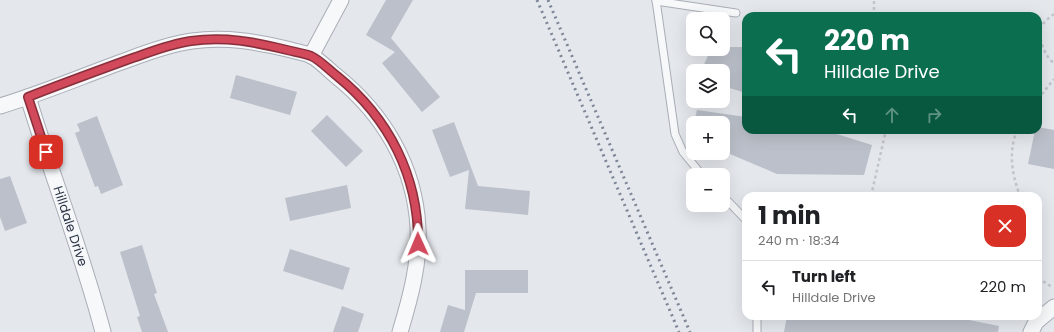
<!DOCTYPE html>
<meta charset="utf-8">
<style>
body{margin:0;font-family:Poppins,sans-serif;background:#f2f2f2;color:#202124;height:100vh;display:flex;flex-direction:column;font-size:15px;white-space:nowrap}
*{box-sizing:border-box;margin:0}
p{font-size:13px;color:#757577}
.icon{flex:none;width:22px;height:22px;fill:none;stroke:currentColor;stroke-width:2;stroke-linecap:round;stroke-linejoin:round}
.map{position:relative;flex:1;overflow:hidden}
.sheet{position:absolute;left:742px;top:192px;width:300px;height:128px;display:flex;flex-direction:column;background:#fff;border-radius:12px;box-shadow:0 4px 16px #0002}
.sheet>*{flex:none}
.top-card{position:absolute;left:742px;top:12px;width:300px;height:122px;border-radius:12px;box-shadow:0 4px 16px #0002;background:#0b6e4f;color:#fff;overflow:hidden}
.buttons{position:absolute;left:686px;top:12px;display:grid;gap:8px}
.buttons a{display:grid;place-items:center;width:44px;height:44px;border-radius:8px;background:#fff;box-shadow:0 4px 16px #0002;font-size:20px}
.pin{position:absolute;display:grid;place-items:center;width:34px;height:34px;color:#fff;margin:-17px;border-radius:8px;box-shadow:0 2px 6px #0006}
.me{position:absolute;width:44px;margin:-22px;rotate:359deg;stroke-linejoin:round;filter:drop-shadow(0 0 3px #0008)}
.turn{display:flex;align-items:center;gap:14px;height:84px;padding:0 16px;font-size:18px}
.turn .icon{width:52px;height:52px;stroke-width:2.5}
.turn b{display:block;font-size:28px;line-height:34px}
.lanes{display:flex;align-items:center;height:38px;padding:0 16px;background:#0003;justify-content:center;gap:20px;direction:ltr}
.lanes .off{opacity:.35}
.round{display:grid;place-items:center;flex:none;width:42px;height:42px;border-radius:12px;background:#f2f2f2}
.overview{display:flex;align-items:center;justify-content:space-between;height:68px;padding:0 16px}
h1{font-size:24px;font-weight:700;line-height:30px}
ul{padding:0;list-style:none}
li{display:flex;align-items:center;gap:12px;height:52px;padding:0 16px;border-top:1px solid #e0e0e0}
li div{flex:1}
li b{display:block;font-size:15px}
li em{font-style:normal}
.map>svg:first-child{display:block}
.building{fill:#bbc0ca}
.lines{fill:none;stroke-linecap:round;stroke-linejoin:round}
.service-casing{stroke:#a9aeb7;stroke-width:9}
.minor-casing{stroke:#a9aeb7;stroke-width:17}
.path{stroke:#c2c5cb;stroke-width:2.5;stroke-dasharray:3 3;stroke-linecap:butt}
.service{stroke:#f7f8fa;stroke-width:7}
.minor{stroke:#f7f8fa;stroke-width:15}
.rail{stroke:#7d8696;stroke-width:3;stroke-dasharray:2 4;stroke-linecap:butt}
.route-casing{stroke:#882f3b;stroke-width:10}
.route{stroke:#d1495b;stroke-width:7}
.labels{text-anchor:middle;stroke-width:3;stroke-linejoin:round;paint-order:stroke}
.street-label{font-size:13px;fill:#2b3445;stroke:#f4f6f9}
</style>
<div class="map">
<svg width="1054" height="332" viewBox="0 0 1054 332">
<rect width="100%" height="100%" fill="#e4e7ec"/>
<g class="building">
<path d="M386 0H413L391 38 440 97 422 112 382 63 395 52 366 35Z"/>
<path d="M723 47H746V93L723 86V71H701L711 49H723Z"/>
<path d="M236 75 297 92 290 115 230 98Z"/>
<path d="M697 110 746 117V130H824L872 145 864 175 777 174 723 151V123H694Z"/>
<path d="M327 115 363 151 346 167 311 131Z"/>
<path d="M97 116 123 185 101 194 98 186 95 187 75 133 80 131 77 124Z"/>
<path d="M454 122 478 186 530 191 528 215 465 209 469 170 450 177 432 130Z"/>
<path d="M1038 127 1054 130V169L1028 164 1035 130H1038Z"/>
<path d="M10 176 27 223 5 231 0 217V179Z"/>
<path d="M347 185 351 208 290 221 285 198Z"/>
<path d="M142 245 157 293 154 294 168 332H142L137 317 140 316 120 252Z"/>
<path d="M290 249 350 268 343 290 283 271Z"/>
<path d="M465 270H528V293H476L464 332H440L448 305 465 310Z"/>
<path d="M342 306 364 314 358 332H333Z"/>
<path d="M787 316H949L999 326 998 332H784Z"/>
</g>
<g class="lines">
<defs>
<g id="service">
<path d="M656 0 675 134 683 152 702 175"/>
<path d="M656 1 736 13"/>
<path d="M723 196 746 220"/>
<path d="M757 316V332"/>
</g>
<g id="minor">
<path d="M311 56 341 0"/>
<path d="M28 97C52 176 82 252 103 332"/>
<path d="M0 106C43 93 85 75 127 60 148 52 170 44 192 41 226 36 258 42 291 50 297 52 306 53 312 56 320 61 328 69 335 75 383 113 415 166 418 228 420 263 410 299 400 332"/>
<path d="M1031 332 1036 322 1054 307"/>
</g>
</defs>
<use href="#service" class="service-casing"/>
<use href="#minor" class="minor-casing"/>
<g class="path">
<path d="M1054 14C1049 18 1043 22 1041 28 1038 39 1045 57 1054 63"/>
<path d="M874 16V0"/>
<path d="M1038 99 1054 79"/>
<path d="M1017 130C1008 153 1012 174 1020 196"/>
<path d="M871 196 886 130"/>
<path d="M1038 278 1052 287"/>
</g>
<use href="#service" class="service"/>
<use href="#minor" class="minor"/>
<g class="rail">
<path d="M537 0 679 332"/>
<path d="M548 0 690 332"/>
</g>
</g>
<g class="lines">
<defs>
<path id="route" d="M46 152 28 97C61 84 94 72 127 60 148 53 169 44 191 41 224 36 255 42 287 50 295 52 303 53 311 56 320 60 329 70 337 76 389 118 419 177 418 244"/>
</defs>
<use href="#route" class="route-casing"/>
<use href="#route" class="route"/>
</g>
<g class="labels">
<g class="street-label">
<text transform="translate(71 226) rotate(72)" y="5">Hilldale Drive</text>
</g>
</g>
</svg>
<div class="buttons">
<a><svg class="icon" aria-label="search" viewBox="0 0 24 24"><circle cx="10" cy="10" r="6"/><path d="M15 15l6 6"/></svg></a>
<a><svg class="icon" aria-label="layers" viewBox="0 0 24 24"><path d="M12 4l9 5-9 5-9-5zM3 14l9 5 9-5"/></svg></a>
<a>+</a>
<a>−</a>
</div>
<div class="pin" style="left:46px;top:152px;background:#d93025"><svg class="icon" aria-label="arrive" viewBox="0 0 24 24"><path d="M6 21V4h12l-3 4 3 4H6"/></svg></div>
<svg class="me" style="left:418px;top:244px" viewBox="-20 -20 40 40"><path d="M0-17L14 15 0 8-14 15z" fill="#d1495b" stroke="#fff" stroke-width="4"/></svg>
<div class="top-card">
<div class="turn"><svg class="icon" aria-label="left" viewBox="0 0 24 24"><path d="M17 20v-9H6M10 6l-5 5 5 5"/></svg><div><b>220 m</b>Hilldale Drive</div></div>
<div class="lanes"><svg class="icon" aria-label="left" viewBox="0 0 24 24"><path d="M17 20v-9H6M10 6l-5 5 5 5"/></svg><svg class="icon off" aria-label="ahead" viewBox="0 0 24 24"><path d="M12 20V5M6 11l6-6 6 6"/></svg><svg class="icon off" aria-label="right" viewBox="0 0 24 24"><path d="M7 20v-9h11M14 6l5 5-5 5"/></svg></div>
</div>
<section class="sheet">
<div class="overview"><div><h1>1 min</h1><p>240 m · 18:34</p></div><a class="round" style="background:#d93025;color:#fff"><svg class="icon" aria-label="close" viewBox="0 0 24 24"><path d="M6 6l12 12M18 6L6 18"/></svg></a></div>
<ul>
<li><svg class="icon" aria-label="left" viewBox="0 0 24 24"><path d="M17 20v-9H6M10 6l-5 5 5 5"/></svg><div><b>Turn left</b><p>Hilldale Drive</p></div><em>220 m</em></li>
</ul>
</section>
</div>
